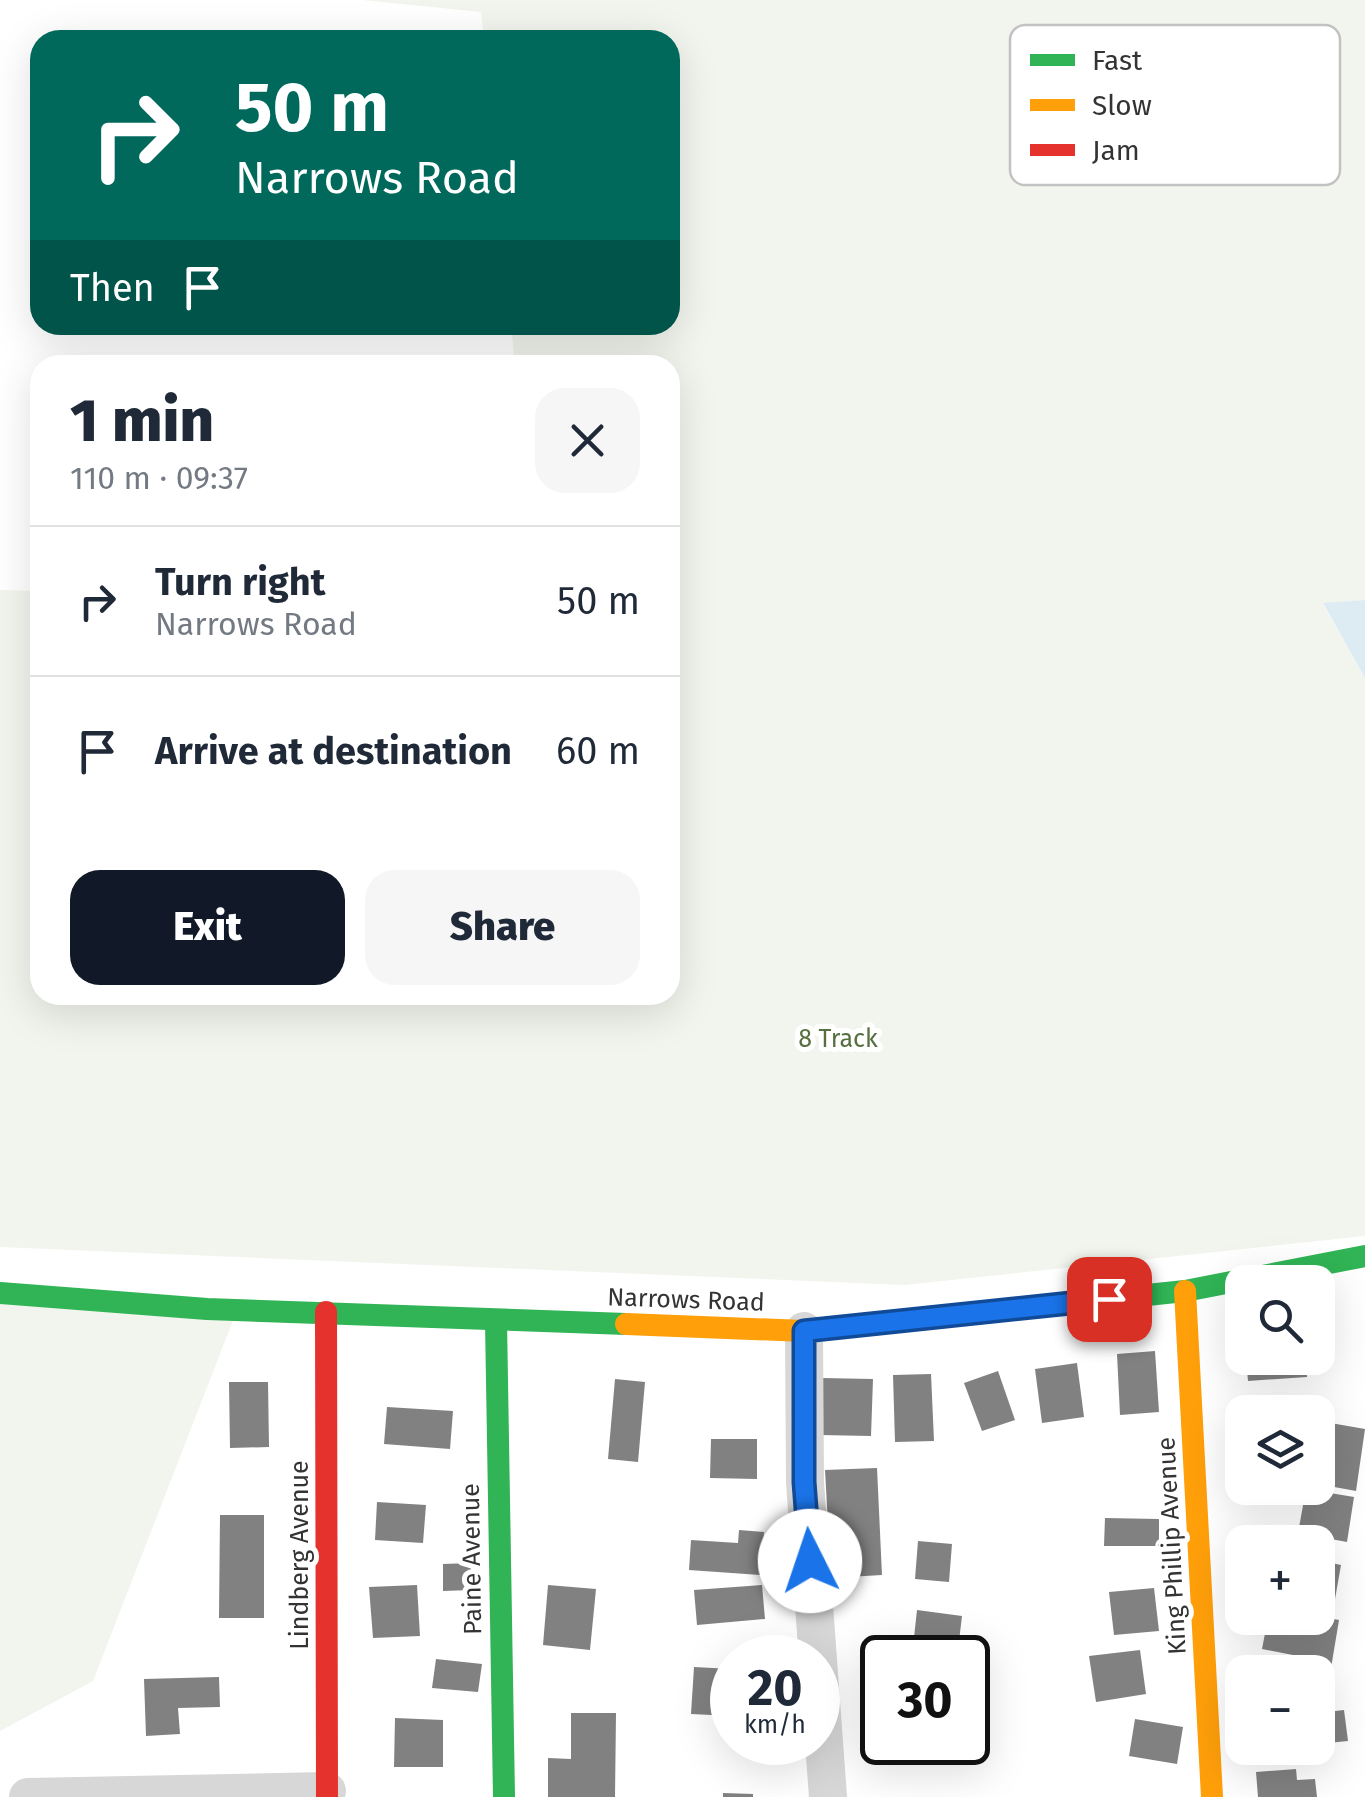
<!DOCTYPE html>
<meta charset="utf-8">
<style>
body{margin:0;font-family:"Fira Sans",sans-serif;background:#f6f6f7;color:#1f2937;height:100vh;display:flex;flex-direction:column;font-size:38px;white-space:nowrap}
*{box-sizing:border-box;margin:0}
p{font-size:32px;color:#747a83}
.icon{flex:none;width:55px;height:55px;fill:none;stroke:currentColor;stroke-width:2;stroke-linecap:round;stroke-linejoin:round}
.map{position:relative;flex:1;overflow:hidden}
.sheet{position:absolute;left:30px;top:355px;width:650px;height:650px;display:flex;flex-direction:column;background:#fff;border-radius:30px;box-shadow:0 10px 40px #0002}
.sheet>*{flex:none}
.banner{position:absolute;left:30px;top:30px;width:650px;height:305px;border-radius:30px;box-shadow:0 10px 40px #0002;background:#00695c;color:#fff;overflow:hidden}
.tools{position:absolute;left:1225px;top:1265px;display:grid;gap:20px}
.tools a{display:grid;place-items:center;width:110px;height:110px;border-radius:20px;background:#fff;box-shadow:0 10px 40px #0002;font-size:50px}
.speed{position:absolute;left:710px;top:1635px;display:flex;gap:20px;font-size:50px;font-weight:700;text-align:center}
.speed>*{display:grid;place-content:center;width:130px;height:130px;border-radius:50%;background:#fff;box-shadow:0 10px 40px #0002;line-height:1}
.speed small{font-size:25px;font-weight:400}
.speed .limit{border:5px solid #111;border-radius:15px;background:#fff;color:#111}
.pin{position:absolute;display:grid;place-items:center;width:85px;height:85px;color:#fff;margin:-42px;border-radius:20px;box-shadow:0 5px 15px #0006}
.me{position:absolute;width:110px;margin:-55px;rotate:356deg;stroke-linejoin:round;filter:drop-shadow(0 0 8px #0008)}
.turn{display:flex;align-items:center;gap:35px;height:210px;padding:0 40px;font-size:45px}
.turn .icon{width:130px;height:130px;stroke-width:2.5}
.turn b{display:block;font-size:70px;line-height:85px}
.then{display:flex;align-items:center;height:95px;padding:0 40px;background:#0003;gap:20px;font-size:38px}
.round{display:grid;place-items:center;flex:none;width:105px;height:105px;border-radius:30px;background:#f6f6f7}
.summary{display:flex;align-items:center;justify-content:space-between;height:170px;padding:0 40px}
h1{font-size:60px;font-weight:800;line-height:75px}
.primary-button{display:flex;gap:20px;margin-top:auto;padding:20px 40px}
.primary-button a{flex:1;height:115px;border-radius:30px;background:#111827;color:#fff;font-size:40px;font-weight:800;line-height:115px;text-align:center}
.primary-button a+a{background:#f6f6f7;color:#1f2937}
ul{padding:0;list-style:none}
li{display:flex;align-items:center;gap:30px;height:150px;padding:0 40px;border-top:2px solid #e0e1e3}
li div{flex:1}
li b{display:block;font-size:38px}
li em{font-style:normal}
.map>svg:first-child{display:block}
.green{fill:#f1f5ed}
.water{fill:#ddebf3}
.building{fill:#818181}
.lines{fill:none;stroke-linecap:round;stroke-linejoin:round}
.street{stroke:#d7d7d7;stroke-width:38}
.fast{stroke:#30b455;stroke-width:22}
.slow{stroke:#ff9f0a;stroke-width:22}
.jam{stroke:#e5322d;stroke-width:22}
.route-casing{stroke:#114b97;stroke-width:25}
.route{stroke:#1a73e8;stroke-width:18}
.labels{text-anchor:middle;stroke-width:10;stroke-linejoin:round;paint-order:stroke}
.park-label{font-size:25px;fill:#56703f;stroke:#fff}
.street-label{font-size:25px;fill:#333;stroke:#fff}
.key{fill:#fff;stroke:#c2c2c2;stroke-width:2.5}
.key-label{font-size:28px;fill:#333}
</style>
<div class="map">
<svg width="1365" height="1797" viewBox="0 0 1365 1797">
<rect width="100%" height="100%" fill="#fff"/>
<g class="green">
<path d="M362 0H1365V600L1323 604 1365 678V1236L904 1285 0 1247V590L40 591V995H670V365H515L511 325H670V40H484L481 12Z"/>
<path d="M0 1304 237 1310 93 1681 0 1731Z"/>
</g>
<path class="water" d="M1365 600V678L1323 603Z"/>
<g class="building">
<path d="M1155 1351 1159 1412 1120 1415 1117 1354Z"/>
<path d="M1246 1358H1306L1307 1377 1248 1381Z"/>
<path d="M1077 1363 1084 1417 1042 1423 1035 1369Z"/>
<path d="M998 1371 1015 1420 982 1431 964 1383Z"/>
<path d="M931 1374 934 1441 895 1442 893 1375Z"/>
<path d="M822 1378 873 1379 871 1436 820 1435Z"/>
<path d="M615 1379 645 1382 638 1462 608 1459Z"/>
<path d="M229 1382H268L269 1447 230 1448Z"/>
<path d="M387 1407 453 1411 450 1449 384 1444Z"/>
<path d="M1319 1421 1365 1429 1356 1491 1318 1484Z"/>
<path d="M711 1439H757V1479L710 1478Z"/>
<path d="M877 1468 882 1575 831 1578 825 1470Z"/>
<path d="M1306 1489 1354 1497 1347 1542 1298 1533Z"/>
<path d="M377 1502 426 1505 423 1543 375 1540Z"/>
<path d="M220 1515H264V1618H219Z"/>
<path d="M1105 1518 1159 1519V1546H1104Z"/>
<path d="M739 1530 764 1532 760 1575 689 1570 691 1540 738 1543Z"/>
<path d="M918 1541 952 1544 949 1582 915 1579Z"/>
<path d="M1318 1560 1341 1565 1335 1599 1318 1596Z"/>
<path d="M471 1563V1590L443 1591V1564Z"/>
<path d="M417 1585 420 1636 373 1638 369 1587Z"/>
<path d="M548 1585 596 1589 590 1650 543 1645Z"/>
<path d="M762 1585 765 1619 697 1625 694 1590Z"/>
<path d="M1154 1588 1159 1631 1114 1635 1109 1592Z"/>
<path d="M917 1610 962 1616 957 1658 912 1656Z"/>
<path d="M1318 1616 1339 1620 1331 1668 1297 1662 1298 1656 1262 1649 1268 1618Z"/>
<path d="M1140 1650 1146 1694 1096 1702 1089 1656Z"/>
<path d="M436 1659 482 1664 478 1692 432 1688Z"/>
<path d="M694 1667 732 1669V1716L691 1714Z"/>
<path d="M219 1677 220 1707 178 1708 180 1734 146 1736 144 1679Z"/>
<path d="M882 1685V1723L862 1724 860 1686Z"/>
<path d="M1344 1710 1348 1741 1318 1744V1713Z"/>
<path d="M571 1713H616L615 1797H548V1758L571 1759Z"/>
<path d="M395 1718 443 1720V1767H394Z"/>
<path d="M1135 1719 1183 1727 1177 1764 1129 1756Z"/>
<path d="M1296 1769 1297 1780 1315 1779 1317 1797H1258L1256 1772Z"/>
<path d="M723 1793 753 1794V1797H723Z"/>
</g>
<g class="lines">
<g class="street">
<path d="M804 1331 805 1482 828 1797"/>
<path d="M28 1797 327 1791"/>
</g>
<g class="fast">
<path d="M0 1293 207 1309 626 1324"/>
<path d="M1081 1302 1185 1291 1365 1256"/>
<path d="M496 1321 504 1797"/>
</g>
<g class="slow">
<path d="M1185 1291 1212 1797"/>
<path d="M626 1324 804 1331 1081 1302"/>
</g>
<path class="jam" d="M326 1312 327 1797"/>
</g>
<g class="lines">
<defs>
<path id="route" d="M810 1561 804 1482V1331L1109 1299"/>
</defs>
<use href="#route" class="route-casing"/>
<use href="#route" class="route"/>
</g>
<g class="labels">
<g class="park-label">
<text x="838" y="1047">8 Track</text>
</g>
<g class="street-label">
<text transform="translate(686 1299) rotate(2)" y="9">Narrows Road</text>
<text transform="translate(1171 1546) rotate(-93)" y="9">King Phillip Avenue</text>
<text transform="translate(299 1555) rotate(-90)" y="9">Lindberg Avenue</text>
<text transform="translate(471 1559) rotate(-91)" y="9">Paine Avenue</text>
</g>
</g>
<rect x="1010" y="25" width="330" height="160" rx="15" class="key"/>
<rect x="1030" y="54" width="45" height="12" fill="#30b455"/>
<rect x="1030" y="99" width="45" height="12" fill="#ff9f0a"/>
<rect x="1030" y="144" width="45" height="12" fill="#e5322d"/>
<g class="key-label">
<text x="1092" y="70">Fast</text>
<text x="1092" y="115">Slow</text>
<text x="1092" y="160">Jam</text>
</g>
</svg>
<div class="tools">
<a><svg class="icon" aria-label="search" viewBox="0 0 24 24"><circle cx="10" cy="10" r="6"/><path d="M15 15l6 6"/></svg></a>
<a><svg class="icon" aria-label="layers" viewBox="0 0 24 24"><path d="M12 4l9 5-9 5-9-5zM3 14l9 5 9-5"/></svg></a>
<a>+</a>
<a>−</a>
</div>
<div class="speed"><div>20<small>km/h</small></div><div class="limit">30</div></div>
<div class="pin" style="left:1109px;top:1299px;background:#d93025"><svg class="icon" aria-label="arrive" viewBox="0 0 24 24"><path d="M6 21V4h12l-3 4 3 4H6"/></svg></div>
<svg class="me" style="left:810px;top:1561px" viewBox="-20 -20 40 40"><circle r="19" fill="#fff"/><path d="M0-13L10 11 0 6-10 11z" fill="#1a73e8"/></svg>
<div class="banner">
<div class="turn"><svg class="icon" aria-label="right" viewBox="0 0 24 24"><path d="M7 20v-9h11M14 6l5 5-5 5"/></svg><div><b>50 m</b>Narrows Road</div></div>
<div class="then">Then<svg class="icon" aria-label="arrive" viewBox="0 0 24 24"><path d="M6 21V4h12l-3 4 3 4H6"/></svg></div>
</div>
<section class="sheet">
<div class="summary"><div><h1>1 min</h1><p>110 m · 09:37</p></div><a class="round"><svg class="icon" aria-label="close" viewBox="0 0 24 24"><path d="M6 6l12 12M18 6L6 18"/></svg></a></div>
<ul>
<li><svg class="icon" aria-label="right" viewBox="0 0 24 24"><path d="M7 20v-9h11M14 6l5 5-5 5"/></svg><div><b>Turn right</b><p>Narrows Road</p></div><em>50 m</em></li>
<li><svg class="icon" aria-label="arrive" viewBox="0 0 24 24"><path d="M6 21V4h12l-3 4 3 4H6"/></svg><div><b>Arrive at destination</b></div><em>60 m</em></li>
</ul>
<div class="primary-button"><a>Exit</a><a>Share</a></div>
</section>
</div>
